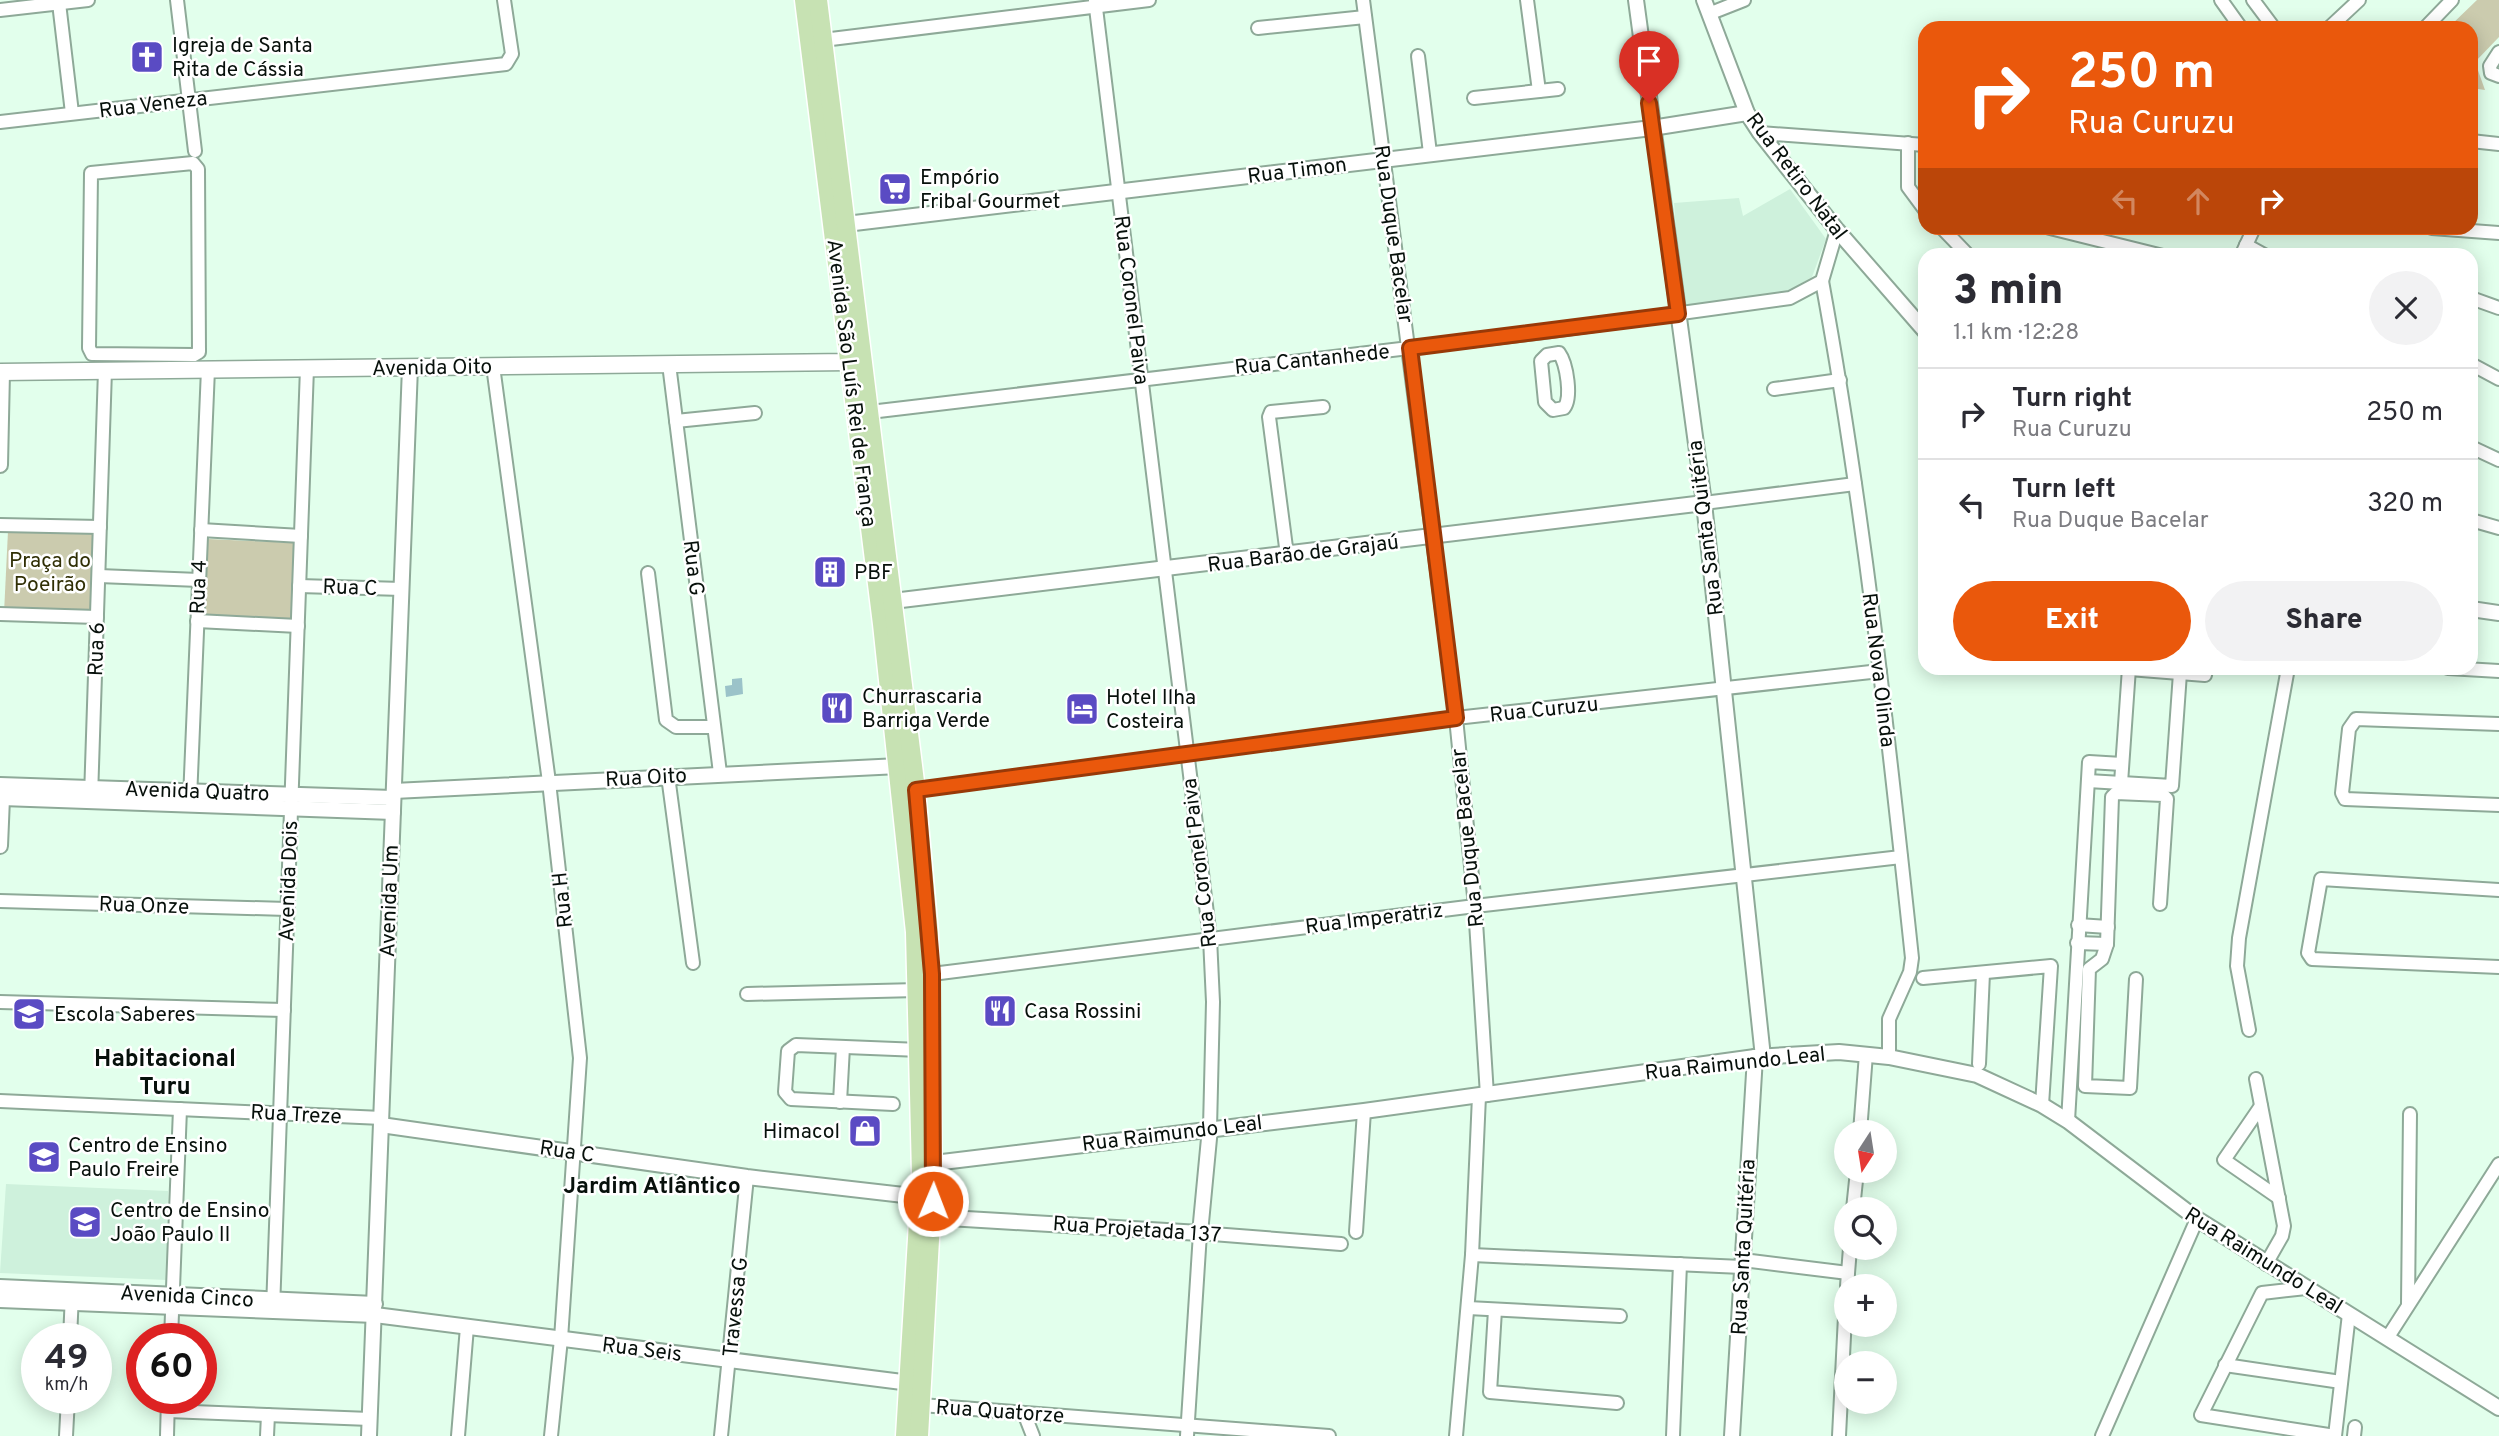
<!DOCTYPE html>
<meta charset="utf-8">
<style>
body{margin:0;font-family:Overpass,sans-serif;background:#f2f2f3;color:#2b2b33;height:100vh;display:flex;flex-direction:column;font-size:26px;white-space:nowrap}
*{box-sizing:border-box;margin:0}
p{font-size:23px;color:#7c7c81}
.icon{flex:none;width:38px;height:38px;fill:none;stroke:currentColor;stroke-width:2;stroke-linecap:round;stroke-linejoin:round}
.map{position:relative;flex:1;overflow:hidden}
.details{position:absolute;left:1918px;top:248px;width:560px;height:427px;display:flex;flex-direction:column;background:#fff;border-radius:21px;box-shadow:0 4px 18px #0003}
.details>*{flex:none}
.hud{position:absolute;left:1918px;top:21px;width:560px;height:214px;border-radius:21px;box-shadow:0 4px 18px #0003;background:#ea580c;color:#fff;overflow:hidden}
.needle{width:46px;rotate:192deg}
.tools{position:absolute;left:1834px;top:1120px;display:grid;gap:14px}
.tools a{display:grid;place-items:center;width:63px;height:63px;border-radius:50%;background:#fff;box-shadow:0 4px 18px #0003;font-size:35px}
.speed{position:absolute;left:21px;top:1323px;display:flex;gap:14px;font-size:35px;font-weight:700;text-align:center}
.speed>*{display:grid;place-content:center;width:91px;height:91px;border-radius:50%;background:#fff;box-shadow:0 4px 18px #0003;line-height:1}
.speed small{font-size:18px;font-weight:400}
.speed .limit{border:10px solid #d22;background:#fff;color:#111}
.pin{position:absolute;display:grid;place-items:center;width:60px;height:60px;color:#fff;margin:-72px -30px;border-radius:50% 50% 50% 0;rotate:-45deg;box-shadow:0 0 7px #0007}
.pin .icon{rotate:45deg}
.me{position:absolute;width:77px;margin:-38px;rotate:1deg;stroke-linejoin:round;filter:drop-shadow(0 0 5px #0008)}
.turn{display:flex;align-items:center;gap:24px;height:147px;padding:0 35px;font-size:32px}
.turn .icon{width:91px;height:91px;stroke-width:2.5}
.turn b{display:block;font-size:49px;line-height:60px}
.lanes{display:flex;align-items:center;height:66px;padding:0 35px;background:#0003;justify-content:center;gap:35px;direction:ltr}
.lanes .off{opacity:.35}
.round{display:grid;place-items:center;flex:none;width:74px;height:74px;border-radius:37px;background:#f2f2f3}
.overview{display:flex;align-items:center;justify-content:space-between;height:119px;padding:0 35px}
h1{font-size:42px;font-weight:800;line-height:52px}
.primary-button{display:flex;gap:14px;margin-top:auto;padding:14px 35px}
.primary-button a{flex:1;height:80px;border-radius:42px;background:#ea580c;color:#fff;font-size:28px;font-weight:800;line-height:80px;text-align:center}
.primary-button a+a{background:#f2f2f3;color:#2b2b33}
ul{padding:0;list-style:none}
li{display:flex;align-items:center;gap:21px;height:91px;padding:0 35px;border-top:2px solid #e1e1e2}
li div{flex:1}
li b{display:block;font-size:26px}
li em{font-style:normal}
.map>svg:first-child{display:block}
.built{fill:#cef1dc}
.green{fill:#cbcbae}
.water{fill:#9bc3c9}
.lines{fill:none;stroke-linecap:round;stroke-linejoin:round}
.minor-casing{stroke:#8ea998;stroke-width:16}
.tertiary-casing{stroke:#8ea998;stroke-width:18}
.secondary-casing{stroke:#8ea998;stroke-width:19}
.primary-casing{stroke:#fff;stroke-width:21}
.minor{stroke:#fff;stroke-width:12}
.tertiary{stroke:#fff;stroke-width:14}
.secondary{stroke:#fff;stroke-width:16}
.primary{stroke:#c7e2b3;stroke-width:18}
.route-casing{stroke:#983908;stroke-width:18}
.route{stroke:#ea580c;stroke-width:12}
.labels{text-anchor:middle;stroke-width:5;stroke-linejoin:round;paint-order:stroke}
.poi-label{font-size:21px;fill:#07100b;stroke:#fff;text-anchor:start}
.street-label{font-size:21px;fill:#07100b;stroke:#fff}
.park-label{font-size:21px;fill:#302f05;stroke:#fff}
.neighbourhood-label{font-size:23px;font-weight:bold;fill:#07100b;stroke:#fff}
.quarter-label{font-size:24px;font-weight:bold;fill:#07100b;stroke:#fff}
</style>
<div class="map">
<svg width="2499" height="1436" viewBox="0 0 2499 1436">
<rect width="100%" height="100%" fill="#e2ffec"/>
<g class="built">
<path d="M1790 189 1826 239 1812 277 1789 291 1682 307 1674 203 1739 198 1743 216Z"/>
<path d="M6 1184 168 1191 167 1280 0 1273Z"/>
</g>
<g class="green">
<path d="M2477 0H2499V37L2475 62 2485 90 2471 88V28H2448Z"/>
<path d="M8 531H96L90 613H4Z"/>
<path d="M208 539 295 543 293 623 204 619Z"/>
</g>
<path class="water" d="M742 678 743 694 726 697 725 686 732 685V679Z"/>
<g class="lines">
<defs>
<g id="minor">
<path d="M177 0 195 151"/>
<path d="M1095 0 1210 938 1213 1002 1210 1128"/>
<path d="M1363 0 1456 718 1475 906 1487 1095"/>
<path d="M1527 0 1539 91"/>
<path d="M2221 0 2241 28"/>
<path d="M2253 0 2274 28"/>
<path d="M59 3 72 113"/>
<path d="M0 10 88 0"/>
<path d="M1711 13 1744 0"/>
<path d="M1258 28 1365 17"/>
<path d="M2329 28 2359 0"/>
<path d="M2425 28 2452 0"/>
<path d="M823 40 1149 0"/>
<path d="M2499 52 2490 66 2491 73 2499 76"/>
<path d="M1418 56 1430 153"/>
<path d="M1474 98 1558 89"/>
<path d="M0 122 506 64 512 54 504 0"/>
<path d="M1760 133 1925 145"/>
<path d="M2471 141 2499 144"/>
<path d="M1908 143V187L1925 210"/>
<path d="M193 163 198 169 199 352 194 355 92 354 89 348 91 173Z"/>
<path d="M1942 228 1969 256"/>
<path d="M2050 228 2163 256"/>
<path d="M2432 228 2499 233"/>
<path d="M2246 245 2266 256"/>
<path d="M2241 256 2254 228"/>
<path d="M1822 281C1863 505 1888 732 1912 958L1910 972 1889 1019V1057"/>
<path d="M2471 298 2499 308"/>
<path d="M1559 353C1567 364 1572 398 1564 408L1553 410 1545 402 1541 361 1547 355Z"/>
<path d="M669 364 720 773"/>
<path d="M2471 364 2499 379"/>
<path d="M493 366 549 782 580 1058 561 1339 551 1436"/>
<path d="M1774 389 1840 380"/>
<path d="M870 412 1544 332 1790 298 1822 281 1837 230"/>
<path d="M676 421 755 413"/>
<path d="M2471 447 2499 460"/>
<path d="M1704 503 1855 484"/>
<path d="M2471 520 2499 528"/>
<path d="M0 525 100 527"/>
<path d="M201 530 301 536"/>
<path d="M1287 555 1269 417 1271 412 1323 407"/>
<path d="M648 573 666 720 676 727H714"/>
<path d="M99 576 199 580"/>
<path d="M299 586 402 589"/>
<path d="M0 614 97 617"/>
<path d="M197 621 298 626"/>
<path d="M2448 668 2499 671"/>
<path d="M2129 669 2205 675 2206 668"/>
<path d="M2499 724 2356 719 2349 729 2342 793 2345 799 2499 805"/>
<path d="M668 776 693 963"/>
<path d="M2088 781 2172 786 2180 673"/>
<path d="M2121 783 2129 668"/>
<path d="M916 790 1456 718 1880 671"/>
<path d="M91 797 105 370"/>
<path d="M190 799 208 369"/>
<path d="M2499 890 2321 879 2308 953 2312 959 2499 967"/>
<path d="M0 901 287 909"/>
<path d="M2078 925 2108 927"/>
<path d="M2077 943 2107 944"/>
<path d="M932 974 1475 906 1901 857"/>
<path d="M1923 978 2051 966 2042 1105"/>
<path d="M2136 979 2130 1088 2085 1086 2089 969 2102 959 2107 944 2112 797 2116 793 2163 795 2167 799 2160 904"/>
<path d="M747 994 918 990"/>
<path d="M0 1002 284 1010"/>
<path d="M2249 1030 2237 966 2239 938 2288 668"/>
<path d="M1979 1064 1983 973"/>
<path d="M2256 1079 2284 1226 2282 1236 2266 1264"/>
<path d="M0 1101 382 1118"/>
<path d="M840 1102 843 1047"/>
<path d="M893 1104 791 1099 785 1092 788 1051 796 1045 920 1050"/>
<path d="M2261 1106 2224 1160 2279 1198"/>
<path d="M2068 1121 2089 762 2122 764"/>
<path d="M1860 1132 1866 1054"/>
<path d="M1853 1209 1857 1171"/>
<path d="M1356 1232 1364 1111"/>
<path d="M1472 1255 1742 1267"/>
<path d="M1743 1260 1848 1273"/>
<path d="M1847 1286 1850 1248"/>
<path d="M2306 1288 2262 1293 2201 1415 2335 1436"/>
<path d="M2408 1304 2410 1114"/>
<path d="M1468 1308 1620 1316"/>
<path d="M273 1309 307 368"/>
<path d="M1495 1310 1490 1392 1617 1403"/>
<path d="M2388 1337 2499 1164"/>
<path d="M70 1339 72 1294"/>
<path d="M171 1339 180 1109"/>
<path d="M2225 1365 2341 1382"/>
<path d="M921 1405 1329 1436"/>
<path d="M168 1411 370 1419"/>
<path d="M1024 1413 1033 1436"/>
<path d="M66 1436 68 1398"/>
<path d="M167 1436 168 1398"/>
<path d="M267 1436 268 1415"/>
<path d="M458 1436 467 1327"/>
<path d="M721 1436 747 1177"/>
<path d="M1187 1436 1200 1233 1341 1244"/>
<path d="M1456 1436 1472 1255 1479 1096"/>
<path d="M1673 1436 1680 1264"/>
<path d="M1839 1436 1846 1296"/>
<path d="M2102 1436 2197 1219"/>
<path d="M2335 1436 2349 1314"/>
<path d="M2354 1436 2355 1427"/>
</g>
<g id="tertiary">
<path d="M1636 0 1704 503 1763 1057"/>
<path d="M1704 0 1747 113 1760 133 1837 230 1925 331"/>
<path d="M846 224 1652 128 1747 113"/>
<path d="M0 465 2 372"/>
<path d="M893 601 1704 503"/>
<path d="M2471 609 2499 613"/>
<path d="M0 785 393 798"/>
<path d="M394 791 899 766"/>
<path d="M2 798 393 812"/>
<path d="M0 846 2 798"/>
<path d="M381 1125 747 1177 921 1197"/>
<path d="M926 1169 934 1163 1364 1111 1755 1057 1839 1052 1889 1057 1977 1075 2042 1105 2068 1121 2197 1219 2499 1408"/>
<path d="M932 1217 1200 1233 1210 1128"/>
<path d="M0 1287 375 1304"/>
<path d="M0 1300 375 1315 910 1383"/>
<path d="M369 1436 410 367"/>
<path d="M1732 1436 1755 1057"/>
</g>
<path id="secondary" d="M0 372 850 362 860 355"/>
<g id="primary">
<path d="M804 0 882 624 915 932 921 1173 905 1436"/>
<path d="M818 0 916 790 929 933 933 1186 919 1436"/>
</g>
</defs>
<use href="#minor" class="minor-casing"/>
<use href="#tertiary" class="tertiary-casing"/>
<use href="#secondary" class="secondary-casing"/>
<use href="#primary" class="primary-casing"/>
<use href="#minor" class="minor"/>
<use href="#tertiary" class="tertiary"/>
<use href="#secondary" class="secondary"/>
<use href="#primary" class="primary"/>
</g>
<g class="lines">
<defs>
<path id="route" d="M933 1201 932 974 916 790 1456 718 1410 348 1678 314 1649 103"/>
</defs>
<use href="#route" class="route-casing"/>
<use href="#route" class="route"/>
</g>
<defs>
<symbol id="church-square" viewBox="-11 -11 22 22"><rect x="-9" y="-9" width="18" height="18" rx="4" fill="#5a4bc3" stroke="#fff"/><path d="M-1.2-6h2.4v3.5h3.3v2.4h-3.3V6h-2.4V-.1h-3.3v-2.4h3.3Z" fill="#fff"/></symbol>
<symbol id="supermarket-square" viewBox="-11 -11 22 22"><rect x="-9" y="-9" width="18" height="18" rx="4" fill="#5a4bc3" stroke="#fff"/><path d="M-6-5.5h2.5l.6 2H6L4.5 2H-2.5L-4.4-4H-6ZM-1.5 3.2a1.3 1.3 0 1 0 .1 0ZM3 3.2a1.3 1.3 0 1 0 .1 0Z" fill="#fff"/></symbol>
<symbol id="building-square" viewBox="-11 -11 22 22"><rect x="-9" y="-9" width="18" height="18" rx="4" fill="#5a4bc3" stroke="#fff"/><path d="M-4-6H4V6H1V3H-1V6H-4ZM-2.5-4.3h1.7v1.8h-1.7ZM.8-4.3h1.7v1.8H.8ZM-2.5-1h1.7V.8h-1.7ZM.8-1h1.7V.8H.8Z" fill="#fff"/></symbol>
<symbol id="restaurant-square" viewBox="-11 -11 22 22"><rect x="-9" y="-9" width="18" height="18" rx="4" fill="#5a4bc3" stroke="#fff"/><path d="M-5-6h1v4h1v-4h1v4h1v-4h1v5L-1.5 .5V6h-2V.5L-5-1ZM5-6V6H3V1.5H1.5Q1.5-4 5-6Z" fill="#fff"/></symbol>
<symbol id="hotel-square" viewBox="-11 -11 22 22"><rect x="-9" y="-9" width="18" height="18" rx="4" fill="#5a4bc3" stroke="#fff"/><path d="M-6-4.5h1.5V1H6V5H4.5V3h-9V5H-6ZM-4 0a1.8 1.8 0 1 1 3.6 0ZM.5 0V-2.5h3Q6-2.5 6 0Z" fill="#fff"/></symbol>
<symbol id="school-square" viewBox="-11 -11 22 22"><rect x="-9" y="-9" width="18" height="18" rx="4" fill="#5a4bc3" stroke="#fff"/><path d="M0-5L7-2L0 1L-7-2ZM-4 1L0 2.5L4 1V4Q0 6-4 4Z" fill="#fff"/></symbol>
<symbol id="shop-square" viewBox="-11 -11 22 22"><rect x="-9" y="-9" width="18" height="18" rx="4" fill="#5a4bc3" stroke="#fff"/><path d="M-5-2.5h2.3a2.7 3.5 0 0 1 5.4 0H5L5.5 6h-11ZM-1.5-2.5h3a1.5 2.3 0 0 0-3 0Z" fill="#fff"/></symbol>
</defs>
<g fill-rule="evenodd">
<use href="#church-square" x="128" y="38" width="38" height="38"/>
<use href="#supermarket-square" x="876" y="170" width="38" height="38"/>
<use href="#building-square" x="811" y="553" width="38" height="38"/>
<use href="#restaurant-square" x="818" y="689" width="38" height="38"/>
<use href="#hotel-square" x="1063" y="690" width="38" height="38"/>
<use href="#restaurant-square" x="981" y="992" width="38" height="38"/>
<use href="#school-square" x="10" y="995" width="38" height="38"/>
<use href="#shop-square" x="846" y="1112" width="38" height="38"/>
<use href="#school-square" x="25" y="1138" width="38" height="38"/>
<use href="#school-square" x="66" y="1203" width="38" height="38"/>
</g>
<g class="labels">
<g class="poi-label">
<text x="172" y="52">Igreja de Santa<tspan x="172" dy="24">Rita de Cássia</tspan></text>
<text x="920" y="184">Empório<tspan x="920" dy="24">Fribal Gourmet</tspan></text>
<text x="854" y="579">PBF</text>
<text x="862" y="703">Churrascaria<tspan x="862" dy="24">Barriga Verde</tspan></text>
<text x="1106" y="704">Hotel Ilha<tspan x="1106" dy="24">Costeira</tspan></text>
<text x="1024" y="1018">Casa Rossini</text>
<text x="54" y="1021">Escola Saberes</text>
<text x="840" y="1138" text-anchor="end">Himacol</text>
<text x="68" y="1152">Centro de Ensino<tspan x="68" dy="24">Paulo Freire</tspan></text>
<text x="110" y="1217">Centro de Ensino<tspan x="110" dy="24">João Paulo II</tspan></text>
</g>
<g class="street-label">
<text transform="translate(153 104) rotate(-7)" y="7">Rua Veneza</text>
<text transform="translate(1297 170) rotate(-7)" y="7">Rua Timon</text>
<text transform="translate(1797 176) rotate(53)" y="7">Rua Retiro Natal</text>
<text transform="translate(1394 234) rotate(82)" y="7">Rua Duque Bacelar</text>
<text transform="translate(1132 300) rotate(83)" y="7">Rua Coronel Paiva</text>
<text transform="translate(1312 359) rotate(-6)" y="7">Rua Cantanhede</text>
<text transform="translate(432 367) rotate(-1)" y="7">Avenida Oito</text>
<text transform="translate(852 383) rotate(83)" y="7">Avenida São Luís Rei de França</text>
<text transform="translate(1705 528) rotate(-97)" y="7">Rua Santa Quitéria</text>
<text transform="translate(1303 553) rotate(-7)" y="7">Rua Barão de Grajaú</text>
<text transform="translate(694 568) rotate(83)" y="7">Rua G</text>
<text transform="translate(198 587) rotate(-88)" y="7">Rua 4</text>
<text transform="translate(350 587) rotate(2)" y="7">Rua C</text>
<text transform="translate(96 649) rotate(-88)" y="7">Rua 6</text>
<text transform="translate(1879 670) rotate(83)" y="7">Rua Nova Olinda</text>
<text transform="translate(1544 709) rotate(-6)" y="7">Rua Curuzu</text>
<text transform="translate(646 777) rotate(-3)" y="7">Rua Oito</text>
<text transform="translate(197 791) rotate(2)" y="7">Avenida Quatro</text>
<text transform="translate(1467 838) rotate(-96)" y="7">Rua Duque Bacelar</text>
<text transform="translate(1199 863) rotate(-97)" y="7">Rua Coronel Paiva</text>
<text transform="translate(288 881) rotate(-88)" y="7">Avenida Dois</text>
<text transform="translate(562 900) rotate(-96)" y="7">Rua H</text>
<text transform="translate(389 901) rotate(-88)" y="7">Avenida Um</text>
<text transform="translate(144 905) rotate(2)" y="7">Rua Onze</text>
<text transform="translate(1374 918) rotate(-7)" y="7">Rua Imperatriz</text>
<text transform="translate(1735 1063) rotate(-6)" y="7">Rua Raimundo Leal</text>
<text transform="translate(296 1114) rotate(3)" y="7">Rua Treze</text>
<text transform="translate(1172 1133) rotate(-7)" y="7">Rua Raimundo Leal</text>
<text transform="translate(567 1151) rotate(8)" y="7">Rua C</text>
<text transform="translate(1137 1229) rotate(4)" y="7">Rua Projetada 137</text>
<text transform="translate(1743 1247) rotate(-87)" y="7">Rua Santa Quitéria</text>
<text transform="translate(2264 1260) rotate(32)" y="7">Rua Raimundo Leal</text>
<text transform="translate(187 1296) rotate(3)" y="7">Avenida Cinco</text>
<text transform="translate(735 1307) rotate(-84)" y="7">Travessa G</text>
<text transform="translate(642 1349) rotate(7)" y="7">Rua Seis</text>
<text transform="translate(1000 1411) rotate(4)" y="7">Rua Quatorze</text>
</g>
<g class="park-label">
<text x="50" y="567">Praça do<tspan x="50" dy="24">Poeirão</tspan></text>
</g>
<g class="neighbourhood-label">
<text x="652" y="1193">Jardim Atlântico</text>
</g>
<g class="quarter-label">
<text x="165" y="1066">Habitacional<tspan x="165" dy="28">Turu</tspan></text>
</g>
</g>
</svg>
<div class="tools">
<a><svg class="needle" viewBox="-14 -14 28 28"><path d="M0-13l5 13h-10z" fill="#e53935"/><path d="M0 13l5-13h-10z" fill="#7c7c81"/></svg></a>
<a><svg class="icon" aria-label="search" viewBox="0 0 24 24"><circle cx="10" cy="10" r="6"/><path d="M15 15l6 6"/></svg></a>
<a>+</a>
<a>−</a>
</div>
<div class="speed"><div>49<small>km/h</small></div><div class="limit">60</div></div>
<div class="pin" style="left:1649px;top:103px;background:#d93025"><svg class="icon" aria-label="arrive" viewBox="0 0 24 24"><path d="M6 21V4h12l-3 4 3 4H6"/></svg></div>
<svg class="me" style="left:933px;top:1201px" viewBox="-20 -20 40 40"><circle r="17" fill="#ea580c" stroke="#fff" stroke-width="3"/><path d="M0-11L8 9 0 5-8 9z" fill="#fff"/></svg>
<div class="hud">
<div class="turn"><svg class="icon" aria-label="right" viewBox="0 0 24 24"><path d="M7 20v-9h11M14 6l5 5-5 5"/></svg><div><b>250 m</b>Rua Curuzu</div></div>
<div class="lanes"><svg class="icon off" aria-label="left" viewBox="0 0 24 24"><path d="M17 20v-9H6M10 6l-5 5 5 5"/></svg><svg class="icon off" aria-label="ahead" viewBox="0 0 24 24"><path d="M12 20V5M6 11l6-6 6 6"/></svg><svg class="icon" aria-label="right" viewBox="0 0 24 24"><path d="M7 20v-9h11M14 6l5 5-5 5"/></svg></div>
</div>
<section class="details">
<div class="overview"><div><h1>3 min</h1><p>1.1 km · 12:28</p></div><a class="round"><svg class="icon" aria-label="close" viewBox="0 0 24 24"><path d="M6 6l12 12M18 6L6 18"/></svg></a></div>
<ul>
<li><svg class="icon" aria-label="right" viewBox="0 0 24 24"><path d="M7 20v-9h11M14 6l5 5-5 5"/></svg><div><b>Turn right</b><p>Rua Curuzu</p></div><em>250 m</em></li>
<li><svg class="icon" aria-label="left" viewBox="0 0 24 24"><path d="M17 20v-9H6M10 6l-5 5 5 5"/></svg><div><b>Turn left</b><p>Rua Duque Bacelar</p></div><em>320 m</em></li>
</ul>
<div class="primary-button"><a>Exit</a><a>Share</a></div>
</section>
</div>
